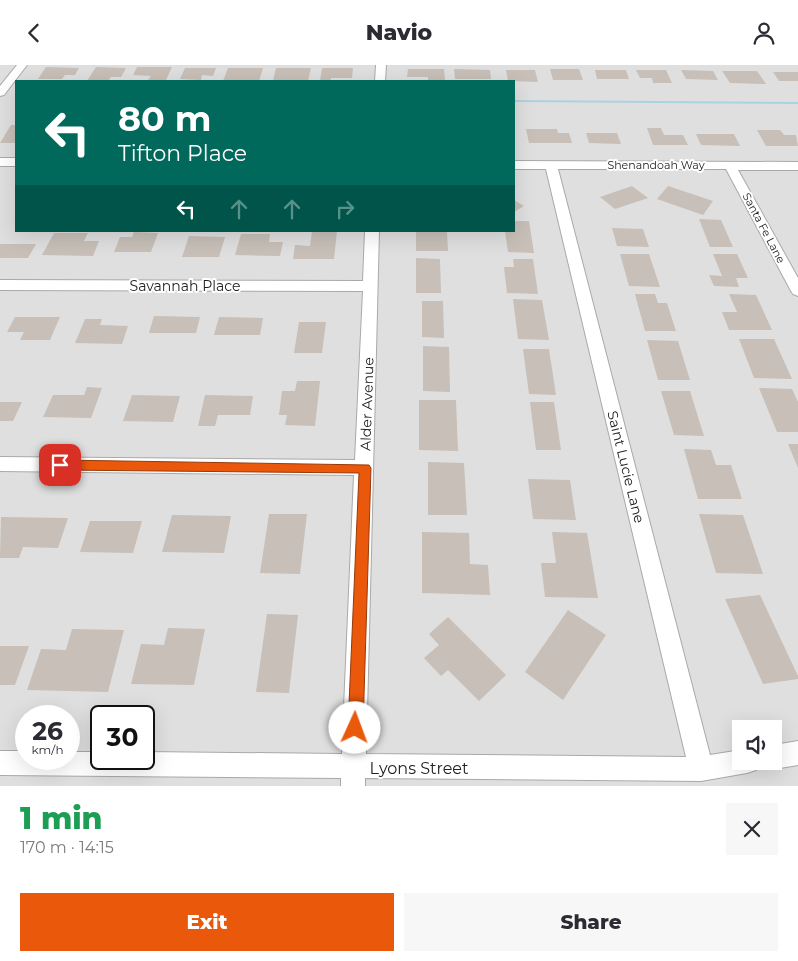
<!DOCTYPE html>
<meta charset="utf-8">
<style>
body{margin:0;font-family:Montserrat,sans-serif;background:#f7f7f7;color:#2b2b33;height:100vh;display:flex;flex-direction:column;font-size:19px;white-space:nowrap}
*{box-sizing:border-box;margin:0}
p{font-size:16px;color:#7c7c81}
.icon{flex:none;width:28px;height:28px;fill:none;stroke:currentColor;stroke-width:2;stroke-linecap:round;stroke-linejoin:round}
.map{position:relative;height:721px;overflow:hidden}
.sheet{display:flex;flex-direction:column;background:#fff;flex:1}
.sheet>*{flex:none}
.top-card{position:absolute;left:15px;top:15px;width:500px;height:152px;border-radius:0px;box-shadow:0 5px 20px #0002;background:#00695c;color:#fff;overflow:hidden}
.buttons{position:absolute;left:732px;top:655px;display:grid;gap:10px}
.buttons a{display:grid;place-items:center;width:50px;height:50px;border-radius:0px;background:#fff;box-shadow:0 5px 20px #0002;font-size:25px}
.speed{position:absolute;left:15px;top:640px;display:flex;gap:10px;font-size:25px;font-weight:700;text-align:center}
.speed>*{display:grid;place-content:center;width:65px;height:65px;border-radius:50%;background:#fff;box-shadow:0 5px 20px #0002;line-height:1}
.speed small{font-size:12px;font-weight:400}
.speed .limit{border:2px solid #111;border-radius:8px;background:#fff;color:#111}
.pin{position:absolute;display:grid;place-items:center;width:42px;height:42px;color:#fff;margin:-21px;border-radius:10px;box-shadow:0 2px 8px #0006}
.me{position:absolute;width:55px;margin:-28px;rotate:2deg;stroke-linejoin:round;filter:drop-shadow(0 0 4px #0008)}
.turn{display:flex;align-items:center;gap:18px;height:105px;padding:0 20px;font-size:22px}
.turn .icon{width:65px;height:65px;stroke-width:2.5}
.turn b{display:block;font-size:35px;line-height:42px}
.lanes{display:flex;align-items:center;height:48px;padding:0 20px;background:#0003;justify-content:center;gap:25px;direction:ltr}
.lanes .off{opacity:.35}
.round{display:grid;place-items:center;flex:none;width:52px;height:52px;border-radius:0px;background:#f7f7f7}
.overview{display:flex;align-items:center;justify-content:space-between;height:85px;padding:0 20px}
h1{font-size:30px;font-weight:800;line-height:38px;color:#1e9e55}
.cta{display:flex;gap:10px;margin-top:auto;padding:10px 20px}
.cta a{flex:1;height:58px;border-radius:0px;background:#ea580c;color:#fff;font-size:20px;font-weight:800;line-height:58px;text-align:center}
.cta a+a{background:#f7f7f7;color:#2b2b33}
header{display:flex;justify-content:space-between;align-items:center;height:65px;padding:0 20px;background:#fff;font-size:22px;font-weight:800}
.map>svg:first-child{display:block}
.residential{fill:#e0dfdf;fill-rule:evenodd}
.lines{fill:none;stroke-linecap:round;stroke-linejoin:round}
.stream{fill:#aad3df;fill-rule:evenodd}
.building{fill:#c7bfb8}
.minor-casing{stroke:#a9a9a9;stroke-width:2}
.minor{fill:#fff;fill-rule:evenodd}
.route{fill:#ea580c;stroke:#983908}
.labels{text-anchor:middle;stroke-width:4;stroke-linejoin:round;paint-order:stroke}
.far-street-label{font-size:11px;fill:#222;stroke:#fff}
.street-label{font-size:14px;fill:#222;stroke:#fff}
.near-street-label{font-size:16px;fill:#222;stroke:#fff}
</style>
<header><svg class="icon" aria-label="back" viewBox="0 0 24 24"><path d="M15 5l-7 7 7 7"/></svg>Navio<svg class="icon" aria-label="person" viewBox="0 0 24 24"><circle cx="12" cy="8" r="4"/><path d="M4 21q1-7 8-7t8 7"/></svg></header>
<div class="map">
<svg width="798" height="721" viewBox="0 0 798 721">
<rect width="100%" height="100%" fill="#f2efe9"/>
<path class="residential" d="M0 0H798V721H0ZM16 16H514V166H16ZM26 651H69V694H26ZM101 651H144V694H101ZM741 664H774V696H741Z"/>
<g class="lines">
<path class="stream" d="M514 35 798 37V39L514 37Z"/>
</g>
<g class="building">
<path d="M46 2 79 3 75 10H65L62 14H38Z"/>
<path d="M96 2 126 3 121 12H111L108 16H87Z"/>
<path d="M137 2H172L166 15H148L151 11 133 10Z"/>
<path d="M185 3H216L213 11 202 10 201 15 180 14Z"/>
<path d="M228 3H263L259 16H223Z"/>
<path d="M276 3H311L308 16H273Z"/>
<path d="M322 3H353L352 13H331L330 16H320Z"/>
<path d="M408 4H444L445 16H428V12H407Z"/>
<path d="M454 4 490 5 491 14H455Z"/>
<path d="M550 4H579L583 15H553Z"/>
<path d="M506 5H535L538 17 508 16Z"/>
<path d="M595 5H626L629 14H597Z"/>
<path d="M636 5H666L672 18H653L652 13H640Z"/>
<path d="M681 5 713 6 718 15 686 14Z"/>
<path d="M722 6H757L766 19 730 18Z"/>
<path d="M773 7H798V16H779Z"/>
<path d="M11 60H16V78H0Z"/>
<path d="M647 63H661L664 70H683L688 80H653Z"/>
<path d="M526 64H557L558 68H569L572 78H529Z"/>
<path d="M757 65H780L784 70H796L798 81H766Z"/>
<path d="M586 68H617L621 79 589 78Z"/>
<path d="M696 69H734L740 81 701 80Z"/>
<path d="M632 121 648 133 615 144 600 132Z"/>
<path d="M668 121 713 136 703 150 657 134Z"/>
<path d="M514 135 524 141 514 147Z"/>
<path d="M699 154 721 155 733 182H710Z"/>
<path d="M514 156H529L534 188 508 187 505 166H514Z"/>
<path d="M612 163 643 164 649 182 617 181Z"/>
<path d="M312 166H337L334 194H293L295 180 310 181Z"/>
<path d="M416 166H447L448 186H416Z"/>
<path d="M134 167 158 168 151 187H114L120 172H132Z"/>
<path d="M54 168H88L84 176H99L93 191 42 190Z"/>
<path d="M241 169H270L269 177H283L280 191 235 190Z"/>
<path d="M189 171 225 172 219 192H182Z"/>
<path d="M0 179H36L28 193H0Z"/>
<path d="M620 189H649L660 222 629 221Z"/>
<path d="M713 189H737L748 213H736L739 222 714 221 709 210 722 211Z"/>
<path d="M416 193 440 194 441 228H416Z"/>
<path d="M513 194H533L538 229 507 228 504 202H514Z"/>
<path d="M635 229H655L658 238H667L676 266H645Z"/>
<path d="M729 229 756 230 772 265H729L722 247H737Z"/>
<path d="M513 234 542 235 549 275 518 274Z"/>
<path d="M422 236H443L444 273 422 272Z"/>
<path d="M154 251 200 252 196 268H149Z"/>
<path d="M15 252H60L50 275H20L24 267H7Z"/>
<path d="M219 252 263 253 260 270H214Z"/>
<path d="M85 254H102L100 260 128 261 122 279 75 278Z"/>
<path d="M299 257H326L322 288H294Z"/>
<path d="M739 274H774L792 314 754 313Z"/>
<path d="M647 275 678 276 690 315H658Z"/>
<path d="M423 281 449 282 450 327 423 326Z"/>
<path d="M523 284H549L556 330 529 329Z"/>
<path d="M297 316H320L315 361 285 360 287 350H279L282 326H295Z"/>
<path d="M87 322 102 323 91 353 43 352 53 330H84Z"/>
<path d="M759 323 792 324 798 337V367H777Z"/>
<path d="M661 326H690L704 371 674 370Z"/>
<path d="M132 330 180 331 173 357 123 356Z"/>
<path d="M205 330 253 331 250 350H218L215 361H198Z"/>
<path d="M419 335H456L458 386 419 385Z"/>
<path d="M0 337H22L13 356H0Z"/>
<path d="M530 337H554L561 385H536Z"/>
<path d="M788 379H798V403Z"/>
<path d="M684 384 711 385 716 400H731L742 434H698Z"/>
<path d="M428 397 464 398 467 450H428Z"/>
<path d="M528 414 570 415 576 455 533 454Z"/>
<path d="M269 449H307L300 509 260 508Z"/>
<path d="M699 449 743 450 763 509 716 508Z"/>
<path d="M172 450 231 451 224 488 162 487Z"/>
<path d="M1 452 68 453 58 483 23 482 19 493H0Z"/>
<path d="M90 456H142L133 488 80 487Z"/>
<path d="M422 467 469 468 470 499 488 500 490 530 422 528Z"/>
<path d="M552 467 587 468 598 533 545 532 541 498H556Z"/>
<path d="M760 530 798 611V614L763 619 725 534Z"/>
<path d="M568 545 606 570 563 635 525 607Z"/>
<path d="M267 549 298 550 289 628 256 627Z"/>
<path d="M448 552 506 610 479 636 448 605 441 611 424 593 439 580 429 569Z"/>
<path d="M168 563 205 564 194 620 131 619 141 579 164 580Z"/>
<path d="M72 564 124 565 108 627 27 625 41 584 66 585Z"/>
<path d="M0 581H29L15 620H0Z"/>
</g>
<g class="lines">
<defs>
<g id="minor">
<path d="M17 0H27L4 30 0 31V21Z"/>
<path d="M376 0H386L385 16H375Z"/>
<rect x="0" y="93" width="16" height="8"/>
<path d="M514 96 798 97V105H738L798 213V231L793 229 791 226 726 104H558L710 690 741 685V696H759L756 705 747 708 701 716 365 713V721H341V713L0 710V686H26V694H69V687H101V694H144V687L342 689 354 410 0 406V392L355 395 363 226 0 225V215L363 216 365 166H379L366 689 686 692 546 104H514Z"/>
<path d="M798 676V700L774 704 766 700 764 696H774V680Z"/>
</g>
</defs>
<use href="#minor" class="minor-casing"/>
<use href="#minor" class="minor"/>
</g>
<path class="route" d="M60 395 369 400 371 403 363 663 361 668 355 670 350 668 348 663 359 408 60 405 56 403 54 400 56 396Z"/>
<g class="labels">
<g class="far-street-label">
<text x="656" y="104">Shenandoah Way</text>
<text transform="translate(764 163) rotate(62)" y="4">Santa Fe Lane</text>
</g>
<g class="street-label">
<text x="185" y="226">Savannah Place</text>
<text transform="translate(367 339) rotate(-88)" y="5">Alder Avenue</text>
<text transform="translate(626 402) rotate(76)" y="5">Saint Lucie Lane</text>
</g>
<g class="near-street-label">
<text x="419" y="709">Lyons Street</text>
</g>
</g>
</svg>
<div class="buttons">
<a><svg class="icon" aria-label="sound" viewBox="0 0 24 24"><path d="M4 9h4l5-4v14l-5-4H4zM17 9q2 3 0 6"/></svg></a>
</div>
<div class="speed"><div>26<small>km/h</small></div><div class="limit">30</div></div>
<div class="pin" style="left:60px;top:400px;background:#d93025"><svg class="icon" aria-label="arrive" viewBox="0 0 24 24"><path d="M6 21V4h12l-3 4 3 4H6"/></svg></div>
<svg class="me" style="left:355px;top:663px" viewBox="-20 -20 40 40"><circle r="19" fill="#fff"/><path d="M0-13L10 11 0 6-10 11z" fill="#ea580c"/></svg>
<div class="top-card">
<div class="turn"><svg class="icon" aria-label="left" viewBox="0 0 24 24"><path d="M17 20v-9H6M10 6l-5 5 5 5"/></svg><div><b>80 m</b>Tifton Place</div></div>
<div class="lanes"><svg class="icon" aria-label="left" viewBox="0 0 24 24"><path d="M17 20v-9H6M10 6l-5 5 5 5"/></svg><svg class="icon off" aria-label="ahead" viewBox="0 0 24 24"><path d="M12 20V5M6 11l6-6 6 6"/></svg><svg class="icon off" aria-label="ahead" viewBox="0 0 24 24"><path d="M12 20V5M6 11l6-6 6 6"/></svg><svg class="icon off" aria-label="right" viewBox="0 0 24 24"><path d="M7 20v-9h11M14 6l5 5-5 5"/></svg></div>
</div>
</div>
<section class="sheet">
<div class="overview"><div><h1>1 min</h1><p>170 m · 14:15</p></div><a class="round"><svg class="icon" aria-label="close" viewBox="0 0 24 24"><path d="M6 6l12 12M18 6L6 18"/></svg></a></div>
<div class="cta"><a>Exit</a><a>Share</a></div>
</section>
